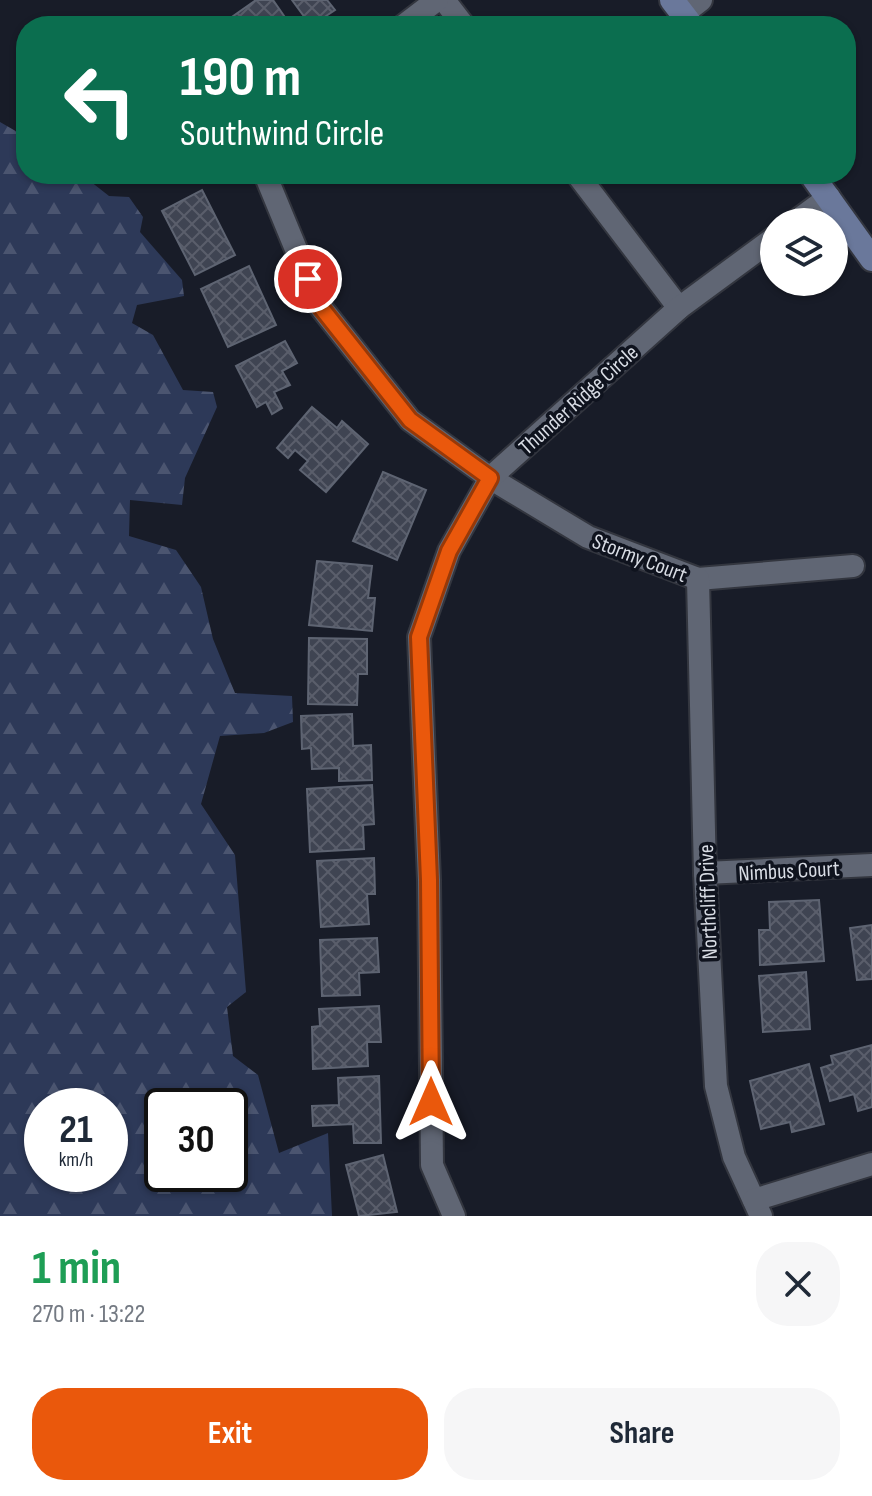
<!DOCTYPE html>
<meta charset="utf-8">
<style>
body{margin:0;font-family:"Sofia Sans Condensed",sans-serif;background:#f6f6f7;color:#1f2937;height:100vh;display:flex;flex-direction:column;font-size:30px;white-space:nowrap}
*{box-sizing:border-box;margin:0}
p{font-size:26px;color:#747a83}
.icon{flex:none;width:44px;height:44px;fill:none;stroke:currentColor;stroke-width:2;stroke-linecap:round;stroke-linejoin:round}
.map{position:relative;height:1216px;overflow:hidden}
.drawer{display:flex;flex-direction:column;background:#fff;flex:1}
.drawer>*{flex:none}
.hud{position:absolute;left:16px;top:16px;width:840px;height:168px;border-radius:32px;box-shadow:0 2px 6px #0004;background:#0b6e4f;color:#fff;overflow:hidden}
.fabs{position:absolute;left:760px;top:208px;display:grid;gap:16px}
.fabs a{display:grid;place-items:center;width:88px;height:88px;border-radius:50%;background:#fff;box-shadow:0 2px 6px #0004;font-size:40px}
.speed{position:absolute;left:24px;top:1088px;display:flex;gap:16px;font-size:40px;font-weight:700;text-align:center}
.speed>*{display:grid;place-content:center;width:104px;height:104px;border-radius:50%;background:#fff;box-shadow:0 2px 6px #0004;line-height:1}
.speed small{font-size:20px;font-weight:400}
.speed .limit{border:4px solid #111;border-radius:12px;background:#fff;color:#111}
.pin{position:absolute;display:grid;place-items:center;width:68px;height:68px;color:#fff;margin:-34px;border:4px solid #fff;border-radius:50%;box-shadow:0 2px 8px #0007}
.me{position:absolute;width:88px;margin:-44px;rotate:0deg;stroke-linejoin:round;filter:drop-shadow(0 0 6px #0008)}
.turn{display:flex;align-items:center;gap:28px;height:168px;padding:0 32px;font-size:36px}
.turn .icon{width:104px;height:104px;stroke-width:2.5}
.turn b{display:block;font-size:56px;line-height:68px}
.round{display:grid;place-items:center;flex:none;width:84px;height:84px;border-radius:32px;background:#f6f6f7}
.summary{display:flex;align-items:center;justify-content:space-between;height:136px;padding:0 32px}
h1{font-size:48px;font-weight:700;line-height:60px;color:#1e9e55}
.action{display:flex;gap:16px;margin-top:auto;padding:16px 32px}
.action a{flex:1;height:92px;border-radius:32px;background:#ea580c;color:#fff;font-size:32px;font-weight:700;line-height:92px;text-align:center}
.action a+a{background:#f6f6f7;color:#1f2937}
.map>svg:first-child{display:block}
.forest{fill:url(#forest-firs);fill-rule:evenodd}
.building{fill:url(#building-cross-hatch);stroke:#5e6472;stroke-width:2}
.lines{fill:none;stroke-linecap:round;stroke-linejoin:round}
.street-casing{stroke:#33363f;stroke-width:26}
.secondary-casing{stroke:#33363f;stroke-width:28}
.street{stroke:#606674;stroke-width:22}
.secondary{stroke:#6a789b;stroke-width:24}
.route-casing{stroke:#983908;stroke-width:20}
.route{stroke:#ea580c;stroke-width:14}
.labels{text-anchor:middle;stroke-width:7;stroke-linejoin:round;paint-order:stroke}
.street-label{font-size:22px;fill:#d8dce4;stroke:#0f131e}
</style>
<div class="map">
<svg width="872" height="1216" viewBox="0 0 872 1216">
<defs>
<pattern id="forest-firs" width="22" height="20" patternUnits="userSpaceOnUse" patternTransform="scale(2)"><rect width="22" height="20" fill="#2d3958"/><path d="M5 1l3.5 6h-7zM16 11l3.5 6h-7z" fill="#4b5570"/></pattern>
<pattern id="building-cross-hatch" width="8" height="8" patternUnits="userSpaceOnUse" patternTransform="scale(2)"><rect width="8" height="8" fill="#3f4452"/><path d="M0 0l8 8M0 8l8-8" fill="none" stroke="#5a5e6b"/></pattern>
</defs>
<rect width="100%" height="100%" fill="#181c28"/>
<path class="forest" d="M0 122 26 137V174H81L109 196 129 197 143 217 140 232 182 280 184 296 137 305 132 323 153 335 183 390 213 392 217 407 185 478 182 505 130 500 129 536 176 550 201 587 213 639 235 693 292 696 293 722 264 733 220 736 201 804 235 855 246 992 227 1007 233 1056 258 1075 279 1153 328 1133 332 1216H0ZM42 1106H110V1174H42ZM162 1106H230V1174H162Z"/>
<g class="building">
<path d="M256 0H273L291 26H219Z"/>
<path d="M292 0H327L335 10 311 26Z"/>
<path d="M202 190 235 255 195 275 162 211Z"/>
<path d="M249 266 276 325 228 347 201 289Z"/>
<path d="M285 341 297 363 282 371 290 385 274 392 282 408 272 414 266 402 257 407 236 366Z"/>
<path d="M312 407 337 428 342 421 368 444 326 492 300 470 308 461 295 450 288 458 277 448Z"/>
<path d="M383 472 426 490 397 560 353 541Z"/>
<path d="M317 561 372 566 368 598H375L372 631 309 625Z"/>
<path d="M309 638 367 639V674H358L357 705 308 704Z"/>
<path d="M352 714 353 746 371 745 372 780 339 781V768L312 769 311 748 302 749 301 716Z"/>
<path d="M372 785 374 824 363 825 364 849 310 852 307 789Z"/>
<path d="M374 858 375 894H367L369 924 321 927 317 861Z"/>
<path d="M819 900 824 961 760 965 759 930H770L769 902Z"/>
<path d="M872 925V979L857 980 850 928Z"/>
<path d="M377 938 379 972 359 973 360 995 322 996 320 940Z"/>
<path d="M806 972 810 1029 763 1032 759 976Z"/>
<path d="M379 1006 381 1042H367L368 1066 313 1069 312 1027 320 1026 319 1009Z"/>
<path d="M872 1045V1107L858 1111 854 1094 830 1101 821 1068 833 1064 831 1056Z"/>
<path d="M809 1064 824 1124 792 1132 790 1122 761 1129 750 1081Z"/>
<path d="M379 1076 381 1143H354L353 1124 313 1126 312 1106 339 1105 338 1078Z"/>
<path d="M383 1155 397 1212 359 1216 346 1165Z"/>
</g>
<g class="lines">
<defs>
<g id="street">
<path d="M444 0 464 26"/>
<path d="M683 14 701 0"/>
<path d="M403 26 437 0"/>
<path d="M265 174 319 305 410 420 490 478 588 537 698 579 853 566"/>
<path d="M577 174 679 308"/>
<path d="M795 222 829 197"/>
<path d="M698 579 705 873 716 1086 734 1157 761 1216"/>
<path d="M705 873 872 865"/>
<path d="M754 1200 872 1164"/>
<path d="M454 1216 432 1165 429 880 419 637 449 551 490 478 679 308 774 238"/>
</g>
<g id="secondary">
<path d="M672 0 692 26"/>
<path d="M811 174 872 259"/>
</g>
</defs>
<use href="#street" class="street-casing"/>
<use href="#secondary" class="secondary-casing"/>
<use href="#street" class="street"/>
<use href="#secondary" class="secondary"/>
</g>
<g class="lines">
<defs>
<path id="route" d="M308 279 319 305 410 420 490 478 449 551 419 637 429 880 431 1102"/>
</defs>
<use href="#route" class="route-casing"/>
<use href="#route" class="route"/>
</g>
<g class="labels">
<g class="street-label">
<text transform="translate(578 399) rotate(-42)" y="8">Thunder Ridge Circle</text>
<text transform="translate(640 557) rotate(21)" y="8">Stormy Court</text>
<text transform="translate(789 870) rotate(-3)" y="8">Nimbus Court</text>
<text transform="translate(707 902) rotate(-92)" y="8">Northcliff Drive</text>
</g>
</g>
</svg>
<div class="fabs">
<a><svg class="icon" aria-label="layers" viewBox="0 0 24 24"><path d="M12 4l9 5-9 5-9-5zM3 14l9 5 9-5"/></svg></a>
</div>
<div class="speed"><div>21<small>km/h</small></div><div class="limit">30</div></div>
<div class="pin" style="left:308px;top:279px;background:#d93025"><svg class="icon" aria-label="arrive" viewBox="0 0 24 24"><path d="M6 21V4h12l-3 4 3 4H6"/></svg></div>
<svg class="me" style="left:431px;top:1102px" viewBox="-20 -20 40 40"><path d="M0-17L14 15 0 8-14 15z" fill="#ea580c" stroke="#fff" stroke-width="4"/></svg>
<div class="hud">
<div class="turn"><svg class="icon" aria-label="left" viewBox="0 0 24 24"><path d="M17 20v-9H6M10 6l-5 5 5 5"/></svg><div><b>190 m</b>Southwind Circle</div></div>
</div>
</div>
<section class="drawer">
<div class="summary"><div><h1>1 min</h1><p>270 m · 13:22</p></div><a class="round"><svg class="icon" aria-label="close" viewBox="0 0 24 24"><path d="M6 6l12 12M18 6L6 18"/></svg></a></div>
<div class="action"><a>Exit</a><a>Share</a></div>
</section>
